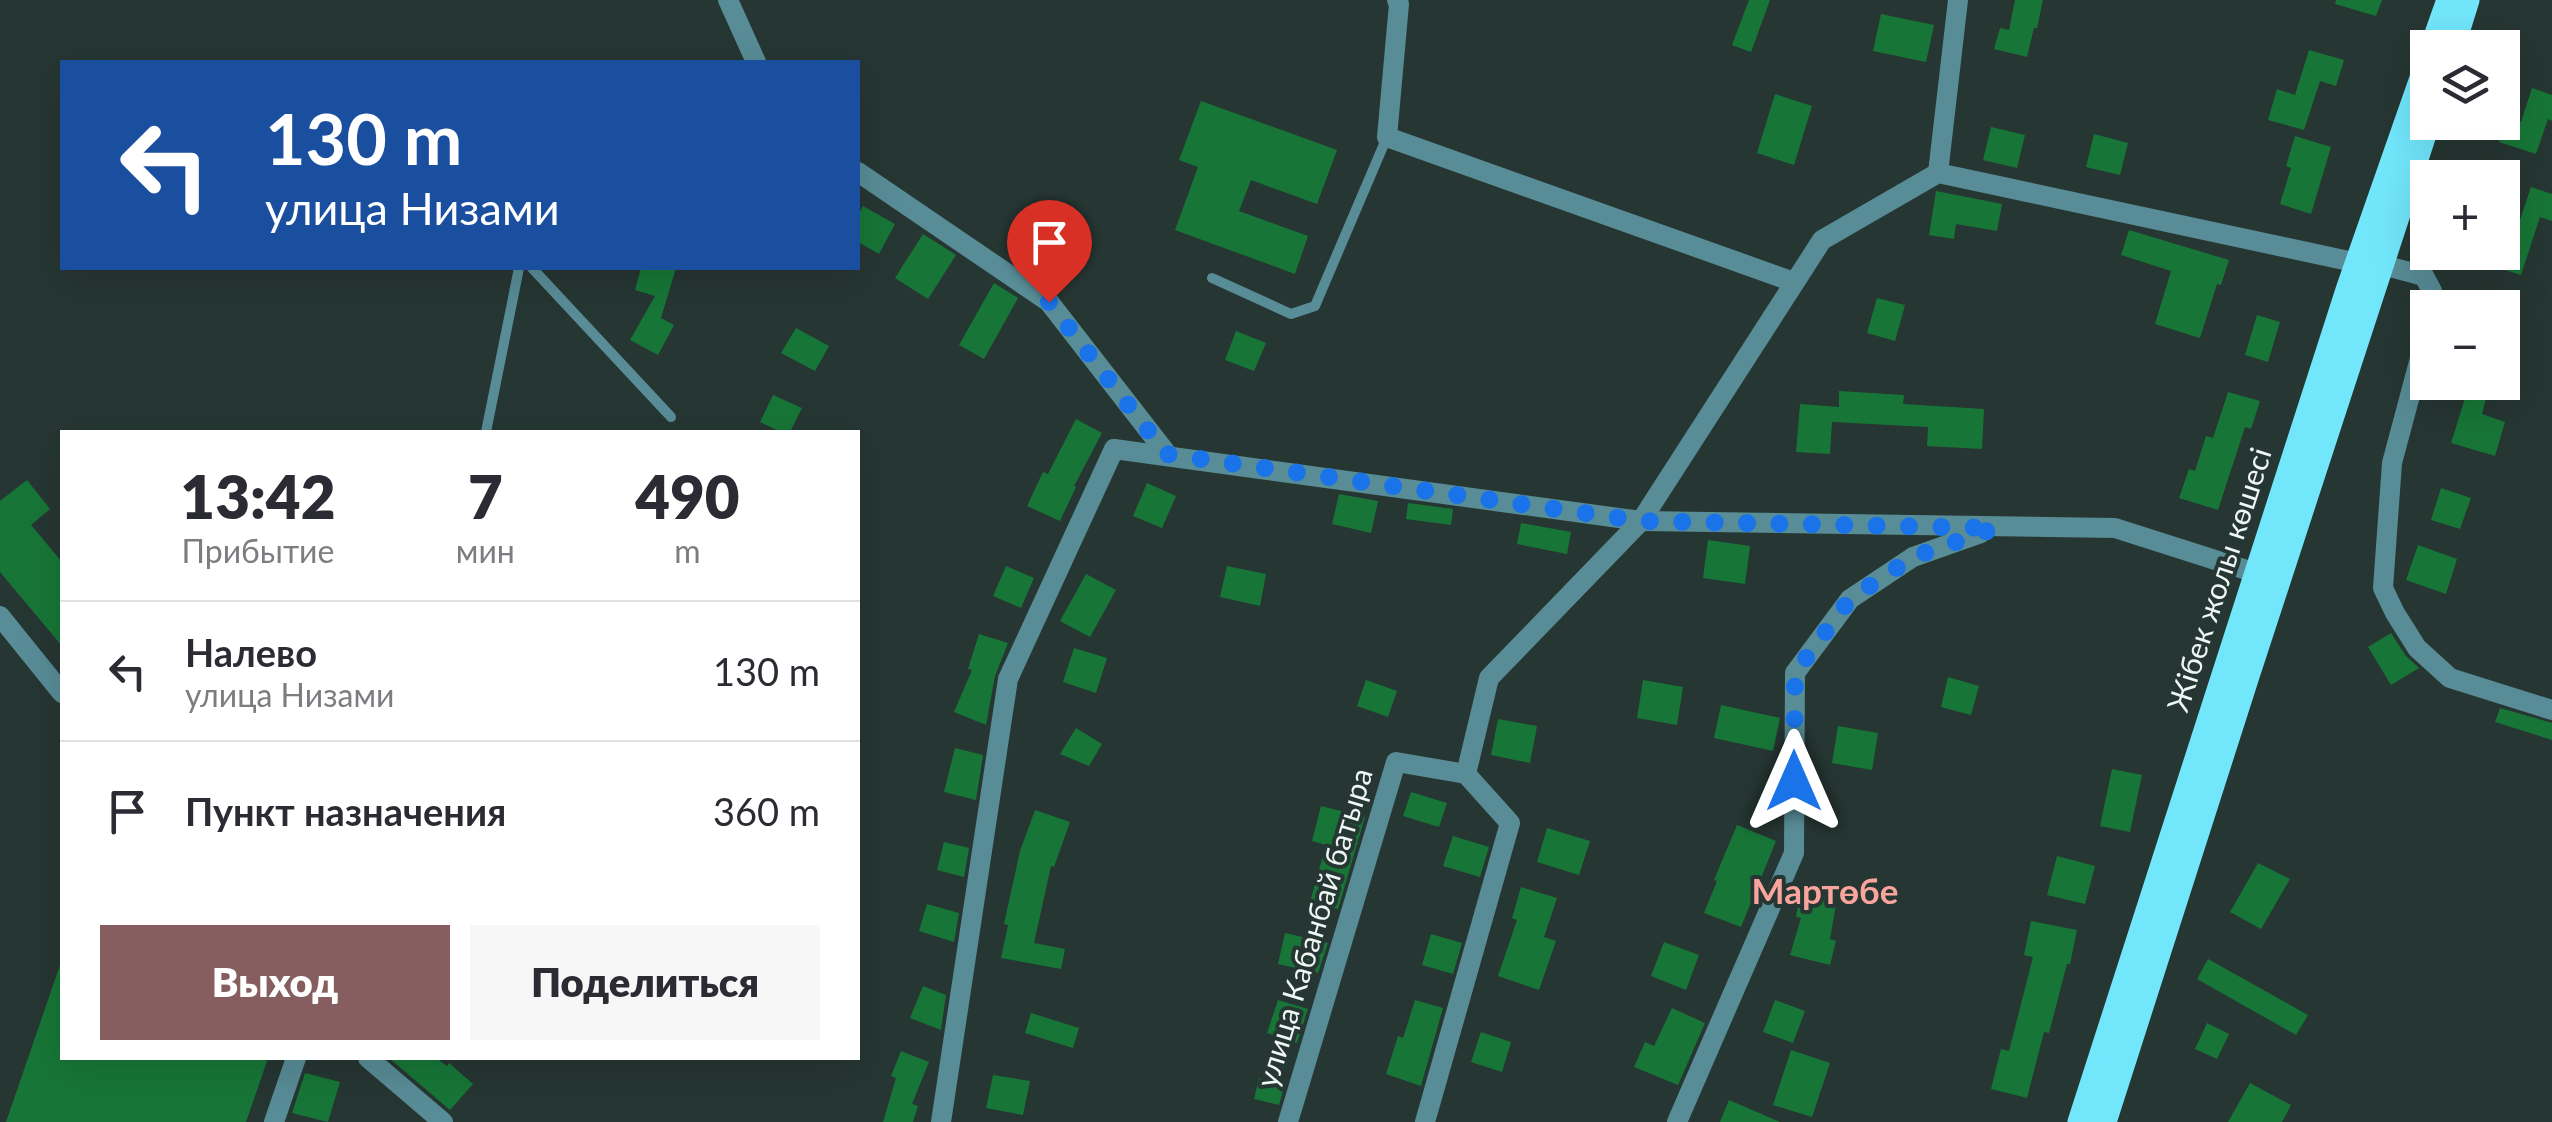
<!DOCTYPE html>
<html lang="ru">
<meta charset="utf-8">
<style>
body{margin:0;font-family:Lato,sans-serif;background:#f7f7f7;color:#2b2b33;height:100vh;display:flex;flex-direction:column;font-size:38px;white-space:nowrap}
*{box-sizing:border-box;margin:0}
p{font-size:32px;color:#7c7c81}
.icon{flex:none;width:55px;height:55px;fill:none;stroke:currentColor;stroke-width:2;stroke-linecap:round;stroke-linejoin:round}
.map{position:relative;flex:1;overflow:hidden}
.details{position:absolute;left:60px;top:430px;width:800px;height:630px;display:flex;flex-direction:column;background:#fff;border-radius:0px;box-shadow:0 10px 40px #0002}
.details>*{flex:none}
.banner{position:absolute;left:60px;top:60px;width:800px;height:210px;border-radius:0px;box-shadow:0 10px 40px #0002;background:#1a4fa0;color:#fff;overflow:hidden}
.tools{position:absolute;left:2410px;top:30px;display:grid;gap:20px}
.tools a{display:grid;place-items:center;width:110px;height:110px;border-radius:0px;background:#fff;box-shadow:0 10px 40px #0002;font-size:50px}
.pin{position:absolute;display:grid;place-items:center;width:85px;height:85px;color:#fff;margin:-102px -42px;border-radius:50% 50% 50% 0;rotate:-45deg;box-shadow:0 0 10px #0007}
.pin .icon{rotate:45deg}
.me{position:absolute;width:110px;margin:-55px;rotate:0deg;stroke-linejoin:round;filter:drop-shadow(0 0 8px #0008)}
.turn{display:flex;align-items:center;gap:35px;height:210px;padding:0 40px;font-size:45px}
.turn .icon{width:130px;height:130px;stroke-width:2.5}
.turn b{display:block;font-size:70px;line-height:85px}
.eta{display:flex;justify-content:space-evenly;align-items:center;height:170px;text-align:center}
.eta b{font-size:60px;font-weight:800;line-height:70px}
.button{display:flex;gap:20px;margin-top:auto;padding:20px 40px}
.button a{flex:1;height:115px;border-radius:0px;background:#865e5f;color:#fff;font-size:40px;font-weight:800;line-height:115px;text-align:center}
.button a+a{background:#f7f7f7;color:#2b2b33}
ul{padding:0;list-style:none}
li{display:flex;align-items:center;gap:30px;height:140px;padding:0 40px;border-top:2px solid #e1e1e2}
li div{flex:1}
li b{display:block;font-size:38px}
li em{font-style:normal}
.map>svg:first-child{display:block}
.building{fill:#177637}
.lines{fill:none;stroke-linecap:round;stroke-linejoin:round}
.service{stroke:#588c96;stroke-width:10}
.minor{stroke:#588c96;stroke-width:20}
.primary{stroke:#72e7fc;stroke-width:25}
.route{stroke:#1a73e8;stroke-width:18;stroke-dasharray:0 32.4}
.labels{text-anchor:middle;stroke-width:8;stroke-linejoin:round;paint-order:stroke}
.street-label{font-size:30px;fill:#eef7f5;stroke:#263632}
.quarter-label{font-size:35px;font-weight:bold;fill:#f9a59e;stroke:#263632}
</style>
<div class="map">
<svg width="2552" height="1122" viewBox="0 0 2552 1122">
<rect width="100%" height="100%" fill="#263632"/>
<g class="building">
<path d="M1749 0H1770L1751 52 1732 45Z"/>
<path d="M2015 0H2043L2037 28H2034L2027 57 1994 49 2000 28 2009 30Z"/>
<path d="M2336 0H2382L2376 16 2335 4Z"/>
<path d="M1881 14 1934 25 1926 62 1873 51Z"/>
<path d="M2309 50 2344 60 2336 86 2320 81 2304 130 2268 120 2277 89 2295 95Z"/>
<path d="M2532 88 2552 95V121L2548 119 2536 154 2499 142 2507 117 2521 122Z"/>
<path d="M1775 94 1812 106 1794 165 1757 153Z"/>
<path d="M1201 101 1337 150 1317 204 1251 180 1239 211 1308 236 1295 274 1175 230 1198 167 1179 160Z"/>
<path d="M1991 127 2025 135 2017 168 1983 160Z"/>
<path d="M2094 134 2128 143 2120 175 2086 167Z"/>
<path d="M2295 136 2331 147 2311 214 2280 204 2291 168 2286 166Z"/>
<path d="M2531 187 2552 194V221L2540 217 2521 275 2461 256 2462 252H2502V225L2517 229Z"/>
<path d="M1936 191 2002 204 1997 231 1956 224 1954 239 1929 235Z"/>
<path d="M863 206 895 224 879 254 858 242V215Z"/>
<path d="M2129 230 2229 260 2221 285 2217 284 2200 338 2155 324 2171 271 2121 255Z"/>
<path d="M923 234 956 255 928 299 895 278Z"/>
<path d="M641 268H676L661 318 674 325 658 355 630 340 655 296 635 290Z"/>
<path d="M994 283 1018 298 984 359 959 345Z"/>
<path d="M1877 298 1905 305 1895 341 1867 333Z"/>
<path d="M2257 315 2280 322 2268 362 2245 355Z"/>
<path d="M796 328 829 346 815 371 781 353Z"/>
<path d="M1236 331 1266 343 1254 371 1225 360Z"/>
<path d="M2470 382H2490L2482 414 2505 422 2495 456 2451 443Z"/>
<path d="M1839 391 1904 395 1903 404 1984 409 1982 449 1927 446 1928 427 1832 422 1830 454 1796 452 1800 404 1839 407Z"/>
<path d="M2228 392 2260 401 2251 429 2245 427 2218 510 2179 498 2189 469 2195 471 2206 436 2213 438Z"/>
<path d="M773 395 802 408 790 432H781L760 422Z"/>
<path d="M1076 419 1102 433 1074 486 1076 487 1060 521 1027 506 1043 472 1048 474Z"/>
<path d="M27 480 50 509 31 525 62 562V646L0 572V501Z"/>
<path d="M1147 483 1176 496 1162 528 1133 516Z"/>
<path d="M2441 488 2471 498 2460 529 2431 520Z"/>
<path d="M1339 494 1378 501 1371 533 1332 524Z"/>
<path d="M1408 503 1453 509 1451 525 1406 519Z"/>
<path d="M1521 523 1571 532 1567 554 1517 544Z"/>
<path d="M1708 540 1750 546 1745 584 1703 578Z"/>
<path d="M2418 545 2457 559 2446 594 2406 580Z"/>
<path d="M1006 566 1034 578 1021 608 993 596Z"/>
<path d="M1227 566 1266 574 1260 606 1220 597Z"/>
<path d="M1086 574 1116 590 1090 637 1060 621Z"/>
<path d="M2391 633 2406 656 2419 668 2391 685 2368 647Z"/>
<path d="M979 634 1008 643 995 676 986 725 954 712 972 670 968 669Z"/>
<path d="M1074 648 1107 658 1096 693 1063 682Z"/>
<path d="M1948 677 1979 686 1971 715 1941 707Z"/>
<path d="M1366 680 1397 691 1388 717 1357 706Z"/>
<path d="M1643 680 1683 687 1677 725 1637 718Z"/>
<path d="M1721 705 1780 718 1773 751 1714 738Z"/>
<path d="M2500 708 2552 723V740L2495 722Z"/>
<path d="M1498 719 1537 726 1530 763 1491 755Z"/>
<path d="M1838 726 1878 733 1872 770 1832 763Z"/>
<path d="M1076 728 1102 744 1089 766 1060 754Z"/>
<path d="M955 748 983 755 976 800 944 792Z"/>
<path d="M2112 769 2142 775 2130 832 2100 826Z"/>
<path d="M1411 792 1447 803 1439 827 1403 816Z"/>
<path d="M1321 806 1365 817 1338 909 1310 902 1326 845 1312 841Z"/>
<path d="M1035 810 1070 822 1054 867 1051 866 1034 943 1065 949 1061 969 1001 958 1008 925 1004 924 1020 851Z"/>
<path d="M1737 825 1776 841 1741 927 1704 913 1717 881 1714 880Z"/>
<path d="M1547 828 1590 841 1579 875 1537 862Z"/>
<path d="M1453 836 1489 847 1480 877 1443 866Z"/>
<path d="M944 842 969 848 964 877 937 870Z"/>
<path d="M2057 856 2095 866 2085 904 2047 895Z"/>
<path d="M2258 863 2290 879 2261 929 2230 912Z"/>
<path d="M1521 887 1557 898 1544 937 1556 941 1539 990 1498 976 1517 920 1512 918Z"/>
<path d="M1800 892 1837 899 1830 939 1836 941 1830 965 1790 955 1801 918 1796 917Z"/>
<path d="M927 904 959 913 954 942 919 931Z"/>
<path d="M2031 921 2077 930 2070 964H2067L2049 1033 2044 1032 2027 1098 1991 1089 2001 1049 2009 1051 2033 957 2024 955Z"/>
<path d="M1285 933 1328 943 1318 973 1278 964Z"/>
<path d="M1431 934 1462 943 1453 974 1422 965Z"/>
<path d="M1664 942 1699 955 1686 990 1651 976Z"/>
<path d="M2208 959 2308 1015 2296 1035 2197 979Z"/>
<path d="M60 965 62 966V1058H268L246 1122H6Z"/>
<path d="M923 986 946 995 941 1030 910 1018Z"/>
<path d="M1278 1000 1308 1009 1297 1043 1267 1033Z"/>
<path d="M1415 1000 1443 1008 1421 1086 1386 1074 1398 1036 1403 1038Z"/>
<path d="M1775 1000 1805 1011 1793 1043 1763 1032Z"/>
<path d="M1672 1008 1705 1023 1678 1085 1634 1067 1645 1042 1654 1046Z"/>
<path d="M1031 1013 1079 1028 1073 1048 1025 1033Z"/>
<path d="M2207 1023 2229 1034 2217 1059 2195 1049Z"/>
<path d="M1481 1032 1511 1042 1502 1072 1471 1062Z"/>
<path d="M1791 1050 1830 1063 1812 1117 1773 1105Z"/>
<path d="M901 1051 929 1062 912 1104 918 1106 913 1122H883L896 1078 891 1076Z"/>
<path d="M389 1058H436L447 1066 449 1063 473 1084 450 1110Z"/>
<path d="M305 1073 340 1082 328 1122 292 1113Z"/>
<path d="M993 1075 1030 1081 1023 1115 986 1108Z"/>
<path d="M1259 1078 1285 1084 1279 1105 1254 1099Z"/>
<path d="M2250 1083 2291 1105 2282 1122H2228Z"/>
<path d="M1729 1100 1780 1122H1720Z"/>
</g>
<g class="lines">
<g class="service">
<path d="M532 268 671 417"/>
<path d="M1212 278 1291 314 1315 306 1387 137"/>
<path d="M486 432 519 268"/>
</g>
<g class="minor">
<path d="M728 0 756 62"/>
<path d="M1397 0 1399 4 1387 137 1794 282"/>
<path d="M858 172 1049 302 1167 454"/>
<path d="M1938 173 1958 0"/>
<path d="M2428 328 2392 463 2383 588 2395 613 2417 648 2450 678 2552 710"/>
<path d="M0 616 62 693"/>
<path d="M368 1058 443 1122"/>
<path d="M274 1122 296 1058"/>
<path d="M941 1122 1008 679 1114 449 1641 521 2115 528 2256 573"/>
<path d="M1288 1122 1396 762 1466 774"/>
<path d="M1425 1122 1510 823 1466 774 1489 678 1641 521 1822 240 1938 173 2358 263 2383 265 2424 276 2432 291 2433 308"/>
<path d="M1677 1122 1794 853 1795 673 1850 599 1913 557 1981 533"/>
</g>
<g class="primary">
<path d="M2432 48 2449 0"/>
<path d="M2452 48 2467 0"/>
<path d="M2080 1122 2349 287 2428 61"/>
<path d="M2104 1122 2247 676 2428 122"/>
</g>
</g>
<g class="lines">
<path class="route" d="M1049 302 1166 454 1641 521 1996 528 1913 557 1850 599 1795 673 1794 781"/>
</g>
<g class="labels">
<g class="street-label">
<text transform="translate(2220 580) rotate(-72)" y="10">Жібек жолы көшесі</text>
<text transform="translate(1315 928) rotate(-73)" y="10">улица Кабанбай батыра</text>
</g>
<g class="quarter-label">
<text x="1825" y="904">Мартөбе</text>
</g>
</g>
</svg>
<div class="tools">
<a><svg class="icon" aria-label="layers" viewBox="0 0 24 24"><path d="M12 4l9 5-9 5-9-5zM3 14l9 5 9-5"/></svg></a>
<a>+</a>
<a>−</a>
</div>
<div class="pin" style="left:1049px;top:302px;background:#d93025"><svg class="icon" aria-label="arrive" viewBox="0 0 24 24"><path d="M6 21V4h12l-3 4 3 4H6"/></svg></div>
<svg class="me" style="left:1794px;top:781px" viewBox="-20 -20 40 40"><path d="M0-17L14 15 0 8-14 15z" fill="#1a73e8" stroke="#fff" stroke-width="4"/></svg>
<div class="banner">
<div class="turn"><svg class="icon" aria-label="left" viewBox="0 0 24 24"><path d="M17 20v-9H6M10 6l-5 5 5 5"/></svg><div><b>130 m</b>улица Низами</div></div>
</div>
<section class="details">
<div class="eta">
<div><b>13:42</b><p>Прибытие</p></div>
<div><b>7</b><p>мин</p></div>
<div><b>490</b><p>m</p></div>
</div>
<ul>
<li><svg class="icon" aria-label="left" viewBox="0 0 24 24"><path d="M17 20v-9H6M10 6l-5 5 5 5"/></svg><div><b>Налево</b><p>улица Низами</p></div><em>130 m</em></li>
<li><svg class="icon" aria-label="arrive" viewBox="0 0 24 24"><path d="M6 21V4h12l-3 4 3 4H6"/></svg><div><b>Пункт назначения</b></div><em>360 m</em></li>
</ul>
<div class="button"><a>Выход</a><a>Поделиться</a></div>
</section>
</div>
